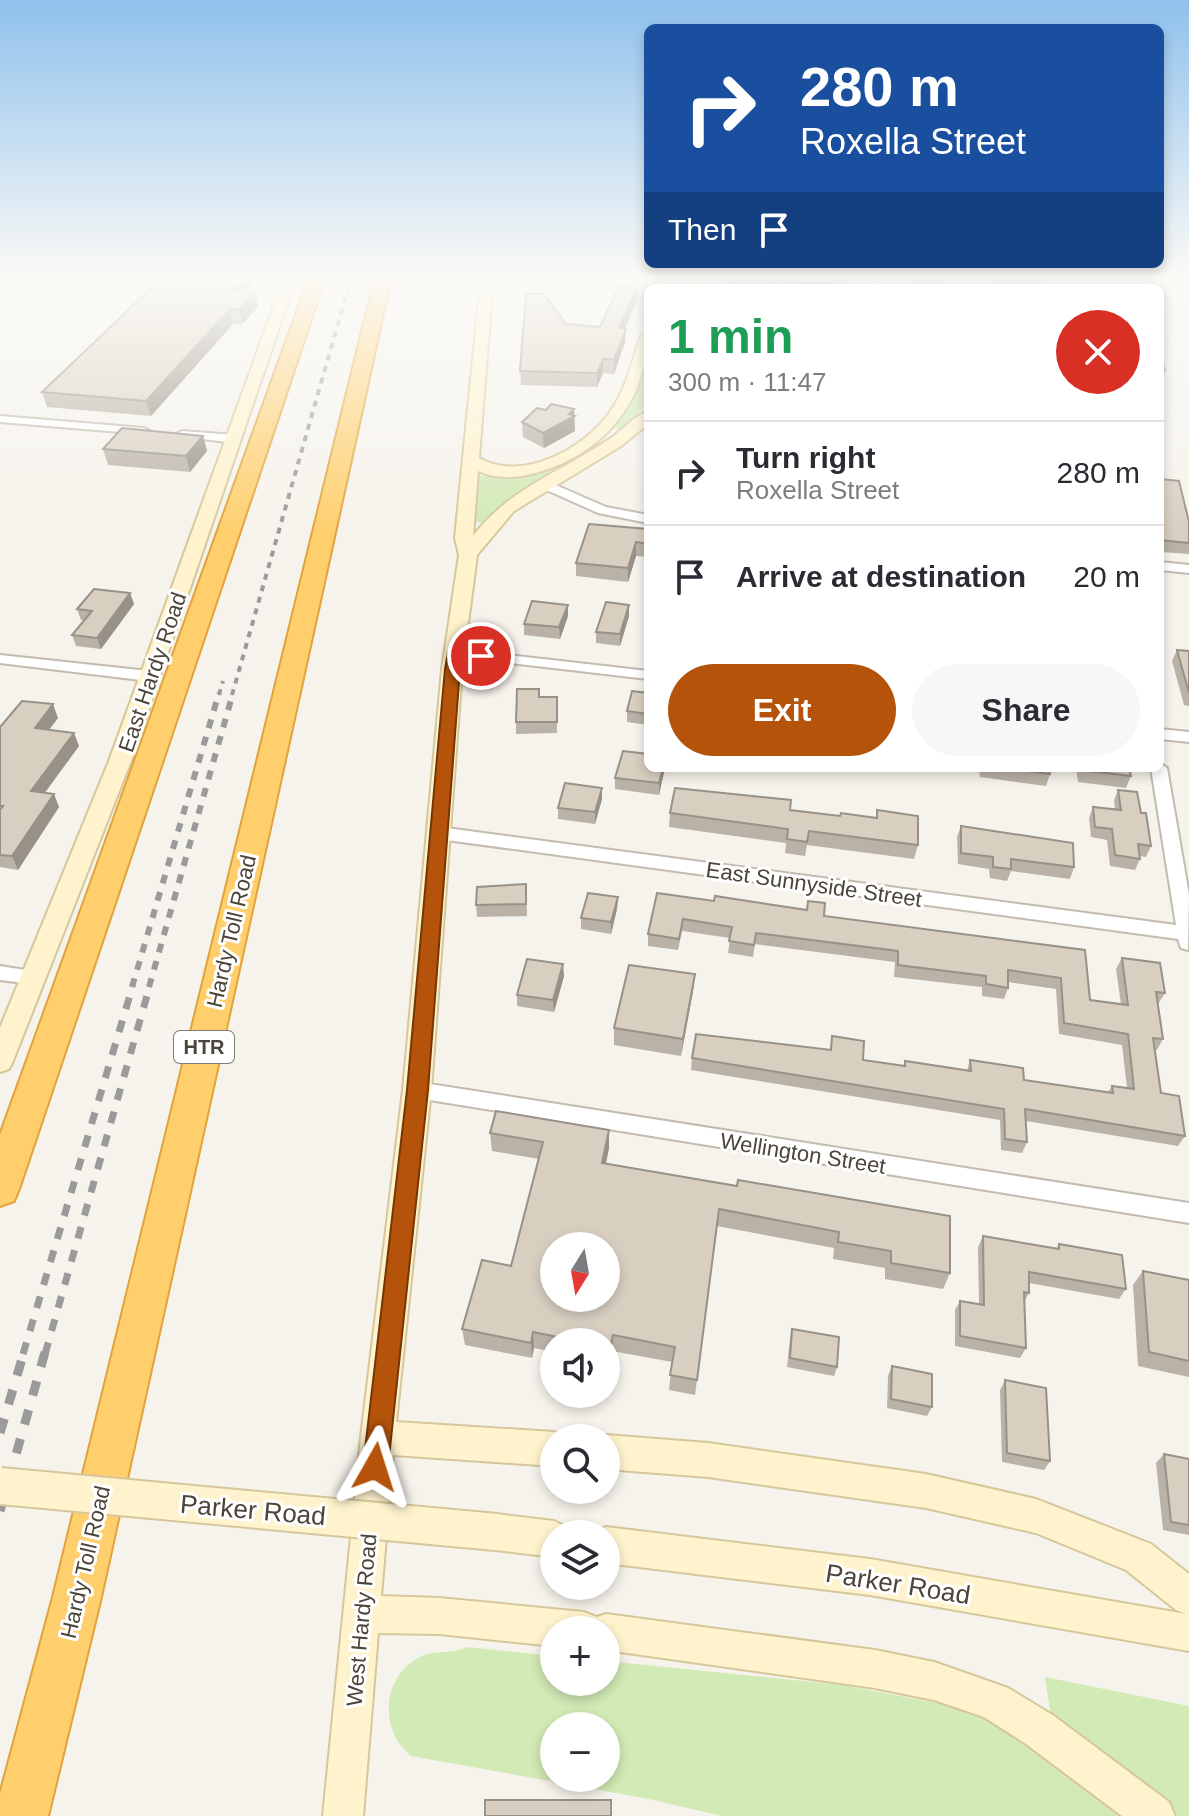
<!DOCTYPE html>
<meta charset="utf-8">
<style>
body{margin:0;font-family:Arial,sans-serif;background:#f7f7f7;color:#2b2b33;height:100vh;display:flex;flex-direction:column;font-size:30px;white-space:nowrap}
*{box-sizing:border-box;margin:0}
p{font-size:26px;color:#7c7c81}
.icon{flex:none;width:44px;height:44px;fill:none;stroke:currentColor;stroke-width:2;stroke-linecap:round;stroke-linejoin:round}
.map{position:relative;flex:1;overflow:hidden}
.drawer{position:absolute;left:644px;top:284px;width:520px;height:488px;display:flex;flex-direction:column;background:#fff;border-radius:12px;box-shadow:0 4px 12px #0003}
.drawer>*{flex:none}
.top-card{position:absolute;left:644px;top:24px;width:520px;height:244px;border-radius:12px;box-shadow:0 4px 12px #0003;background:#1a4fa0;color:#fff;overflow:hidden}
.needle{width:52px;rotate:191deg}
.tools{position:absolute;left:540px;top:1232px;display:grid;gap:16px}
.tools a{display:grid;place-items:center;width:80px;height:80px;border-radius:50%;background:#fff;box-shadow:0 4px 12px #0003;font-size:40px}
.pin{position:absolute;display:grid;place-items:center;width:68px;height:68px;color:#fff;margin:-34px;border:4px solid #fff;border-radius:50%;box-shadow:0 2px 8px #0007}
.me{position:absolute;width:88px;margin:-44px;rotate:6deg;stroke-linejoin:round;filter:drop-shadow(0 0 6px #0008)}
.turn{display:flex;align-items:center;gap:28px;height:168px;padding:0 24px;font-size:36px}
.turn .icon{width:104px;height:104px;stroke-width:2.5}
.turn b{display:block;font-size:56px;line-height:68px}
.then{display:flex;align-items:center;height:76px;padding:0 24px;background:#0003;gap:16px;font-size:30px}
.round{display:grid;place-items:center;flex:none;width:84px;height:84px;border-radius:42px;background:#f7f7f7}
.headline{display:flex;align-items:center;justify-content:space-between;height:136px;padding:0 24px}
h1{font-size:48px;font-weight:700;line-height:60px;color:#1e9e55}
.primary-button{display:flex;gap:16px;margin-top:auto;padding:16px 24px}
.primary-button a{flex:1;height:92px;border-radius:48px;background:#b45309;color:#fff;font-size:32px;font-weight:700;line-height:92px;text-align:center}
.primary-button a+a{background:#f7f7f7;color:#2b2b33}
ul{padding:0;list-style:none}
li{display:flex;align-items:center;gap:24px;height:104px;padding:0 24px;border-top:2px solid #e1e1e2}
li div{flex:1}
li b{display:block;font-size:30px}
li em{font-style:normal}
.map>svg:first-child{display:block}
.green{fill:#d2eab5;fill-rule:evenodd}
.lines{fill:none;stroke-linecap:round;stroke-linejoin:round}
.street-casing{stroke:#c2bbae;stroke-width:4}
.secondary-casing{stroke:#d6c79b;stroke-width:4}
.highway-casing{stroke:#e0a43c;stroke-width:4}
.street{fill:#fff;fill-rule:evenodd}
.secondary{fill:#fff3cd;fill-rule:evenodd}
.highway{fill:#ffcf6e;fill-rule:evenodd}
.rail-far3{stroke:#9a9a9a;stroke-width:4;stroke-dasharray:6 6;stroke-linecap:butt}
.rail-far2{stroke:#9a9a9a;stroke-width:6;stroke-dasharray:9 9;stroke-linecap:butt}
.rail-far1{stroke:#9a9a9a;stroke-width:7;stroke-dasharray:12 12;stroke-linecap:butt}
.rail{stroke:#9a9a9a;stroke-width:9;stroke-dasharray:15 15;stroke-linecap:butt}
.secondary-bridge-casing{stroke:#d6c79b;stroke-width:40;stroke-linecap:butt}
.secondary-bridge{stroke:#fff3cd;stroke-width:36}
.wall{fill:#bab2a6}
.shaded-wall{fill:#979187}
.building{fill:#d8cfc1;stroke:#979187;stroke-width:2;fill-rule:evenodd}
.route{fill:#b45309;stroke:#753606;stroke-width:2}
.labels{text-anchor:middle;stroke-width:6;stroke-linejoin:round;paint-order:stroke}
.shield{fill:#fff;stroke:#817c74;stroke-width:2}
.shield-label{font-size:20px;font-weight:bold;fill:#4b4439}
.street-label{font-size:22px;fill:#4b4439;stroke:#fff}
.near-street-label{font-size:26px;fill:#4b4439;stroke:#fff}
</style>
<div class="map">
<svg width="1189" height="1816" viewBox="0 0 1189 1816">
<rect width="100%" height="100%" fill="#f6f3ec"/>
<g class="green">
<path d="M648 364V402L622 430 614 428 631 402Z"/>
<path d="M594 444 601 446 514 495 482 523 475 522 479 476 530 475Z"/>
<path d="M467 1647 554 1656V1682H606V1661L842 1685 942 1704 997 1722 1125 1816H722L644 1798 411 1756C379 1731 381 1677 420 1657 436 1649 451 1655 467 1647ZM554 1726H606V1778H554Z"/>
<path d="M1045 1677 1189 1706V1816H1178L1051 1718Z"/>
</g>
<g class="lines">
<defs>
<g id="street">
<path d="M873 278H883L882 288H872Z"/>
<path d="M1058 278H1068L1070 288H1060Z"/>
<path d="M0 416 144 428 150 431 144 434 0 422Z"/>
<path d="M182 431 235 435 241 439 235 443 178 436 176 434Z"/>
<path d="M544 480 606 507 648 515V523L598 513 540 487 538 484Z"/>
<path d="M1160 562 1189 565V573L1160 570Z"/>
<path d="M455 649 648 671V679L450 656V650Z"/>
<path d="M0 655 149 671 156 676 149 681 0 663Z"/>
<path d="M1160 729 1189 732V742L1160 739Z"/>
<path d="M1160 763 1167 768 1189 895 1188 950 1181 948 1178 939 439 839 431 833 439 827 1176 925 1151 768H1160Z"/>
<path d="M0 966 38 972 40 977 38 982 31 984 0 980Z"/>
<path d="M417 1082 1189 1203V1223L417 1098 410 1096 407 1090 410 1084Z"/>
</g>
<g id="secondary">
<path d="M284 278H296L131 761 13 1061 9 1069 0 1072V1028L109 761Z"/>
<path d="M481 278H493L479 458C522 483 587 448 612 409 627 387 632 360 641 335L648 331C648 399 605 453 539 472 519 478 498 480 478 471L473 536C509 489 560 472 608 440 621 432 634 416 648 411V424L621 446 514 511 477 555 462 669 431 1090 396 1422 554 1432 566 1438H554V1466L393 1455 381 1596 439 1598 584 1612 597 1617 606 1614 875 1650 934 1662 1008 1688 1054 1716 1169 1802 1175 1816H1122L1026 1744 984 1717 934 1700 875 1688 606 1650V1630H554V1646L439 1634 378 1633 363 1816H323L361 1437 403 1090 442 669 459 555 455 538Z"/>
<path d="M663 278H675L671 288H659Z"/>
<path d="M693 278H705L701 288H689Z"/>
<path d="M606 1435 708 1443 926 1474 1036 1499 1151 1544 1189 1574V1651L870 1595 606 1563V1534H593L606 1527 870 1559 1186 1614 1176 1610 1126 1570 1036 1533 926 1508 708 1477 606 1469V1438H599Z"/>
<path d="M496 1514 554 1521 566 1527 570 1534H554V1557L496 1550 484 1544 478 1532 484 1520Z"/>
</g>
<g id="highway">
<path d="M309 278H325L19 1189 14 1201 0 1206V1135Z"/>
<path d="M375 278H391L101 1597 48 1816H0V1794L53 1597Z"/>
</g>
</defs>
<use href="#street" class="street-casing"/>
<use href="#secondary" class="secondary-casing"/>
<use href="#highway" class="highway-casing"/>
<use href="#street" class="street"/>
<use href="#secondary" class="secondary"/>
<use href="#highway" class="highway"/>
<g class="rail-far3">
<path d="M219 695 223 681"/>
<path d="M232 695 351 278"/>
</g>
<g class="rail-far2">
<path d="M132 987 219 693"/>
<path d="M149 987 233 693"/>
</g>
<g class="rail-far1">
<path d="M23 1354 133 985"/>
<path d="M45 1354 150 985"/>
</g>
<g class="rail">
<path d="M0 1433 24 1352"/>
<path d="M0 1511 45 1352"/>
</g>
<defs>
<path id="secondary-bridge" d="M0 1486 496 1532"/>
</defs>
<use href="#secondary-bridge" class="secondary-bridge-casing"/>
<use href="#secondary-bridge" class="secondary-bridge"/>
</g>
<g class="wall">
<path d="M208 278H255L245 292 255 293 258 307 242 324H233L151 416 47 407 42 392Z"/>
<path d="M726 278H848L847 288H734L725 287Z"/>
<path d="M994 278H1040L1041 288H995Z"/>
<path d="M637 288V301L625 329V342L614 374 603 373 597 387 521 385 520 371 566 324 600 327Z"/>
<path d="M1160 354 1165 371 1162 379H1160Z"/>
<path d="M574 409 575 431 544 448 523 437 522 422Z"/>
<path d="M203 436 207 451 190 472 108 465 103 449Z"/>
<path d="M1160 479 1189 522V554L1160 552Z"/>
<path d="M648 529V557L636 556 628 582 576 576V563Z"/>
<path d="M130 593 134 604 101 649 76 646 72 635 84 620H81L77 609Z"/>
<path d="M568 605V616L560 639 524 635V624Z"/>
<path d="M629 616 620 646 596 643V632Z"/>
<path d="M1177 650 1189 651V706L1184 705 1172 661Z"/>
<path d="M539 689 540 697H557V733L516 734V722Z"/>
<path d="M648 693V725L627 722V711Z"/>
<path d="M58 718 49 730 79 746 45 793 59 807 18 870 0 867V727Z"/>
<path d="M648 768H665L659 795 615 789V778Z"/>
<path d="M979 768H1049L1050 774 1046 786 980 777Z"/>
<path d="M1076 768H1129L1131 776 1126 788 1078 782Z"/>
<path d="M1118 790 1141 813 1151 846 1146 857 1139 856 1140 859 1135 870 1110 866 1107 840 1091 837 1089 818 1093 807 1115 809 1114 800Z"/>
<path d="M602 799 595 824 558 819V808Z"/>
<path d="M790 810 840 816 876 818 877 810 918 845 914 859 807 845 805 856 785 853 786 843 669 827 670 813Z"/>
<path d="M961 826 1074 867 1070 879 1011 871 1007 881 990 878 989 869 958 864 957 837Z"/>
<path d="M526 884 527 916 477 917 476 905Z"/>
<path d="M618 897 617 909 611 934 581 929V918Z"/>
<path d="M714 901 806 910 808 901 824 916 1085 950 1090 1000 1121 1004 1116 969 1122 958 1165 993 1158 1004 1163 1039 1157 1050H1155L1161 1093 1185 1136 1178 1146 1026 1121 1027 1142 1022 1153 1001 1150 1000 1120 691 1070 692 1058 830 1050 832 1036 863 1060 904 1066 905 1061 967 1071 970 1060 1024 1080 1108 1092 1112 1086 1127 1088 1122 1045 1059 1034 1056 989 1008 982V988L1004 999 982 996V987L894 977 895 962 755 944 753 957 728 953 730 938 682 931 678 950 648 946V934Z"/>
<path d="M695 974 693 991 681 1056 614 1045V1028Z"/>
<path d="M564 976 554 1012 517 1006V995Z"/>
<path d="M609 1130V1148L606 1164 737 1186 950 1273 943 1289 885 1279V1268L833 1259 834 1248 717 1226 695 1395 669 1390 672 1362 612 1351 610 1363 606 1362V1342H554V1352L534 1348 532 1358 465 1345 462 1329 511 1266 539 1159 492 1151 490 1133Z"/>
<path d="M983 1236 1056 1249 1059 1244 1126 1289 1119 1299 1029 1283V1293L1024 1302 1026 1348 1020 1358 955 1346V1310L960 1301 979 1304 978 1247Z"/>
<path d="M1143 1271 1189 1280V1377L1138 1366 1133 1285Z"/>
<path d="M792 1329 837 1367 834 1376 787 1367 790 1338Z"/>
<path d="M892 1366 932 1407 927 1416 887 1408 888 1376Z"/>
<path d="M1005 1380 1050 1461 1044 1470 1002 1462 1000 1390Z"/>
<path d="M1164 1454 1189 1459V1535L1163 1530 1156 1463Z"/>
</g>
<g class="shaded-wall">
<path d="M242 278H255L256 279 235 305 232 291Z"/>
<path d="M637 288V301L619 342V328Z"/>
<path d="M255 293 258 307 242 324 239 310Z"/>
<path d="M230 309 233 324 151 416 146 401Z"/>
<path d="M626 329 625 342 614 374V360Z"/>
<path d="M603 359V373L597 387V373Z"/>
<path d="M574 409 575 431 544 448 543 433Z"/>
<path d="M203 436 207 451 190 472 186 456Z"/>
<path d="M636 542V556L628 582V568Z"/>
<path d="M130 593 134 604 101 649 97 638Z"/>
<path d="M568 605V616L560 639 559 627Z"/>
<path d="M629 605V616L620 646V634Z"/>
<path d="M53 704 58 718 40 741 35 728Z"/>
<path d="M74 733 79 746 36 804 31 791Z"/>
<path d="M663 768H665L659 795V783Z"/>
<path d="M602 788V799L595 824V812Z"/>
<path d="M54 794 59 807 18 870 12 856Z"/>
<path d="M618 897 617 909 611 934V922Z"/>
<path d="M563 964 564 976 554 1012 553 1000Z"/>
<path d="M695 974 693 991 681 1056 683 1039Z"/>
<path d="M609 1130V1148L602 1181V1163Z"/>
<path d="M533 1332 534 1348 532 1358 531 1343Z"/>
<path d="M613 1335 612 1351 610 1363V1348Z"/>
</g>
<g class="building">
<path d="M162 278 207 279 208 278H242L232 291 255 293 239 310 230 309 146 401 42 392Z"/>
<path d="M726 278H848L847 288H828L829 284 769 280 767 288H734L737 279Z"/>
<rect x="915" y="278" width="29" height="10"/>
<path d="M997 278H1040L1041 288H998Z"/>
<path d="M619 286 637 288 619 328 626 329 614 360 603 359 597 373 520 371 526 294H544L566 324 600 327Z"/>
<path d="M1160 354 1165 371H1160Z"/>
<path d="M551 404 574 409 569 414 575 416 543 433 522 422 537 408 546 410Z"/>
<path d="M122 428 203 436 186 456 103 449Z"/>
<path d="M1160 479 1179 481 1189 522V543L1160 540V522H1162L1160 514Z"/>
<path d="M589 524 648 529V544L636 542 628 568 576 563Z"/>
<path d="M94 589 130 593 97 638 72 635 92 611 77 609Z"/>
<path d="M532 601 568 605 559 627 524 624Z"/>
<path d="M606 602 629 605 620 634 596 632Z"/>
<path d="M1177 650 1189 651V693Z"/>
<path d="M517 689H539V697H557V722H516Z"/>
<path d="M632 691 648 693V714L627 711Z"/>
<path d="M22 701 53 704 35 728 74 733 31 791 54 794 12 856 0 855V810L3 806H0V727Z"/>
<path d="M623 751 648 754V768H663L659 783 615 778Z"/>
<path d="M1005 768H1049L1050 774Z"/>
<path d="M1082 768H1129L1131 776 1082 770Z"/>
<path d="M565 783 602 788 595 812 558 808Z"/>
<path d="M675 788 791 800 790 810 840 816 841 813 877 818V810L918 816V845L809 831 807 842 787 839 788 829 670 813Z"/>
<path d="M1118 790 1137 792 1141 813H1146L1151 846 1138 844 1140 859 1115 855 1112 829 1095 827 1093 807 1121 810Z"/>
<path d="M961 826 1073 843 1074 867 1011 859V869L993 867V857L961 853Z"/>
<path d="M526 884V904L476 905 477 887Z"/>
<path d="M588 893 618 897 611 922 581 918Z"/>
<path d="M657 893 714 901 715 896 807 910 808 901 825 903 824 916 1085 950 1090 1000 1128 1005 1122 958 1160 963 1165 993 1156 992 1163 1039 1153 1038 1161 1093 1179 1096 1185 1136 1025 1109 1027 1142 1005 1139 1004 1109 692 1058 696 1034 831 1050 832 1036 864 1041 863 1060 905 1066V1061L971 1071 970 1060 1023 1068 1024 1080 1113 1093 1112 1086 1134 1089 1128 1034 1064 1023 1061 978 1008 970V988L986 984V976L898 965V951L756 933 754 945 729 941 732 927 683 919 679 939 648 934Z"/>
<path d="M527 959 563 964 553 1000 517 995Z"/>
<path d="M629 965 695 974 683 1039 614 1028Z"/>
<path d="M496 1111 609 1130 602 1163 737 1186 738 1180 950 1216V1273L891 1263V1251L838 1242 839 1232 719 1209 697 1380 670 1375 675 1347 613 1335 610 1348 606 1347V1342H582L533 1332 531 1343 462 1329 482 1260 511 1266 543 1142 490 1133ZM554 1246H606V1298H554Z"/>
<path d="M983 1236 1059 1249V1244L1122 1255 1126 1289 1029 1272V1293L1024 1292 1026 1348 960 1336V1301L984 1305Z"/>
<path d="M1143 1271 1189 1280V1361L1149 1352Z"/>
<path d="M792 1329 839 1337 837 1367 790 1358Z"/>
<path d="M892 1366 932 1374V1407L891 1399Z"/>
<path d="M1005 1380 1046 1388 1050 1461 1007 1453Z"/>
<path d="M1164 1454 1189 1459V1525L1171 1522Z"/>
<rect x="485" y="1800" width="126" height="16"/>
</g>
<linearGradient id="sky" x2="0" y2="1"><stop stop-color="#8fc1ec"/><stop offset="0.52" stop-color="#fbfaf6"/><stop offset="1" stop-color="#fbfaf6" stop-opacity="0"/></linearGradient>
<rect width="1189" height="532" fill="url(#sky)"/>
<path class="route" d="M455 648 481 652 489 656 481 660 462 658 460 669 428 1090 388 1467 385 1476 375 1480 366 1476 363 1467 407 1090 445 669 448 653Z"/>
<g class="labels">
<rect class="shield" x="174" y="1031" width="60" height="32" rx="6"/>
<g class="shield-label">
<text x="204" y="1054">HTR</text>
</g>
<g class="street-label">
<text transform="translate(152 672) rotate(-71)" y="8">East Hardy Road</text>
<text transform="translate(814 884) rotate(8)" y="8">East Sunnyside Street</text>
<text transform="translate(231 931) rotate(-77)" y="8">Hardy Toll Road</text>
<text transform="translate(803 1153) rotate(9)" y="8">Wellington Street</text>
<text transform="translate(85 1562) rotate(-77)" y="8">Hardy Toll Road</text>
<text transform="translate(361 1620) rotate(-85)" y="8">West Hardy Road</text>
</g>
<g class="near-street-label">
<text transform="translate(253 1510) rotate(5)" y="9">Parker Road</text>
<text transform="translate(898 1584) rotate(9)" y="9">Parker Road</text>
</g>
</g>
</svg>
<div class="tools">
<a><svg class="needle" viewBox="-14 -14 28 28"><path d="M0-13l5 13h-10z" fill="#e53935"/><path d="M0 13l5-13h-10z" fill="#7c7c81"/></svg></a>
<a><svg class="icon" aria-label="sound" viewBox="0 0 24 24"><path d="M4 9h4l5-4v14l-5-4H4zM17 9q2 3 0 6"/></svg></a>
<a><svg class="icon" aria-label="search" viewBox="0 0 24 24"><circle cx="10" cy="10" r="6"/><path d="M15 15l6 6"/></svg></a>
<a><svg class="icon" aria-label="layers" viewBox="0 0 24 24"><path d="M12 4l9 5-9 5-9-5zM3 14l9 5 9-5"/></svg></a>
<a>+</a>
<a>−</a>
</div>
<div class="pin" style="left:481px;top:656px;background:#d93025"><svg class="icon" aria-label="arrive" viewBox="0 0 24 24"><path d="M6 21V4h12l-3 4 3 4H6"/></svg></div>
<svg class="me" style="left:375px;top:1467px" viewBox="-20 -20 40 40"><path d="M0-17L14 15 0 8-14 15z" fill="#b45309" stroke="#fff" stroke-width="4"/></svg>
<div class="top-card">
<div class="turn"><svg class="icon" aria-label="right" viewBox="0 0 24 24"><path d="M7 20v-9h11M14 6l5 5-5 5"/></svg><div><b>280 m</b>Roxella Street</div></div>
<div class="then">Then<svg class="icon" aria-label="arrive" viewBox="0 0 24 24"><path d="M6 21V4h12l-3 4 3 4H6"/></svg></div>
</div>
<section class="drawer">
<div class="headline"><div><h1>1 min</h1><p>300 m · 11:47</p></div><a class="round" style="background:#d93025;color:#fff"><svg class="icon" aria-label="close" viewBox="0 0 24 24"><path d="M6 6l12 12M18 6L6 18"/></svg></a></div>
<ul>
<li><svg class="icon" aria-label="right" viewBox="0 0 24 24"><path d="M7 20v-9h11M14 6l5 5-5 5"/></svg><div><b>Turn right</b><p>Roxella Street</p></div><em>280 m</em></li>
<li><svg class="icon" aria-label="arrive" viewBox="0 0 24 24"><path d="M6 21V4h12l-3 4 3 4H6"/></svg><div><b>Arrive at destination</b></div><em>20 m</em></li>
</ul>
<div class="primary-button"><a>Exit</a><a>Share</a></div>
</section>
</div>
